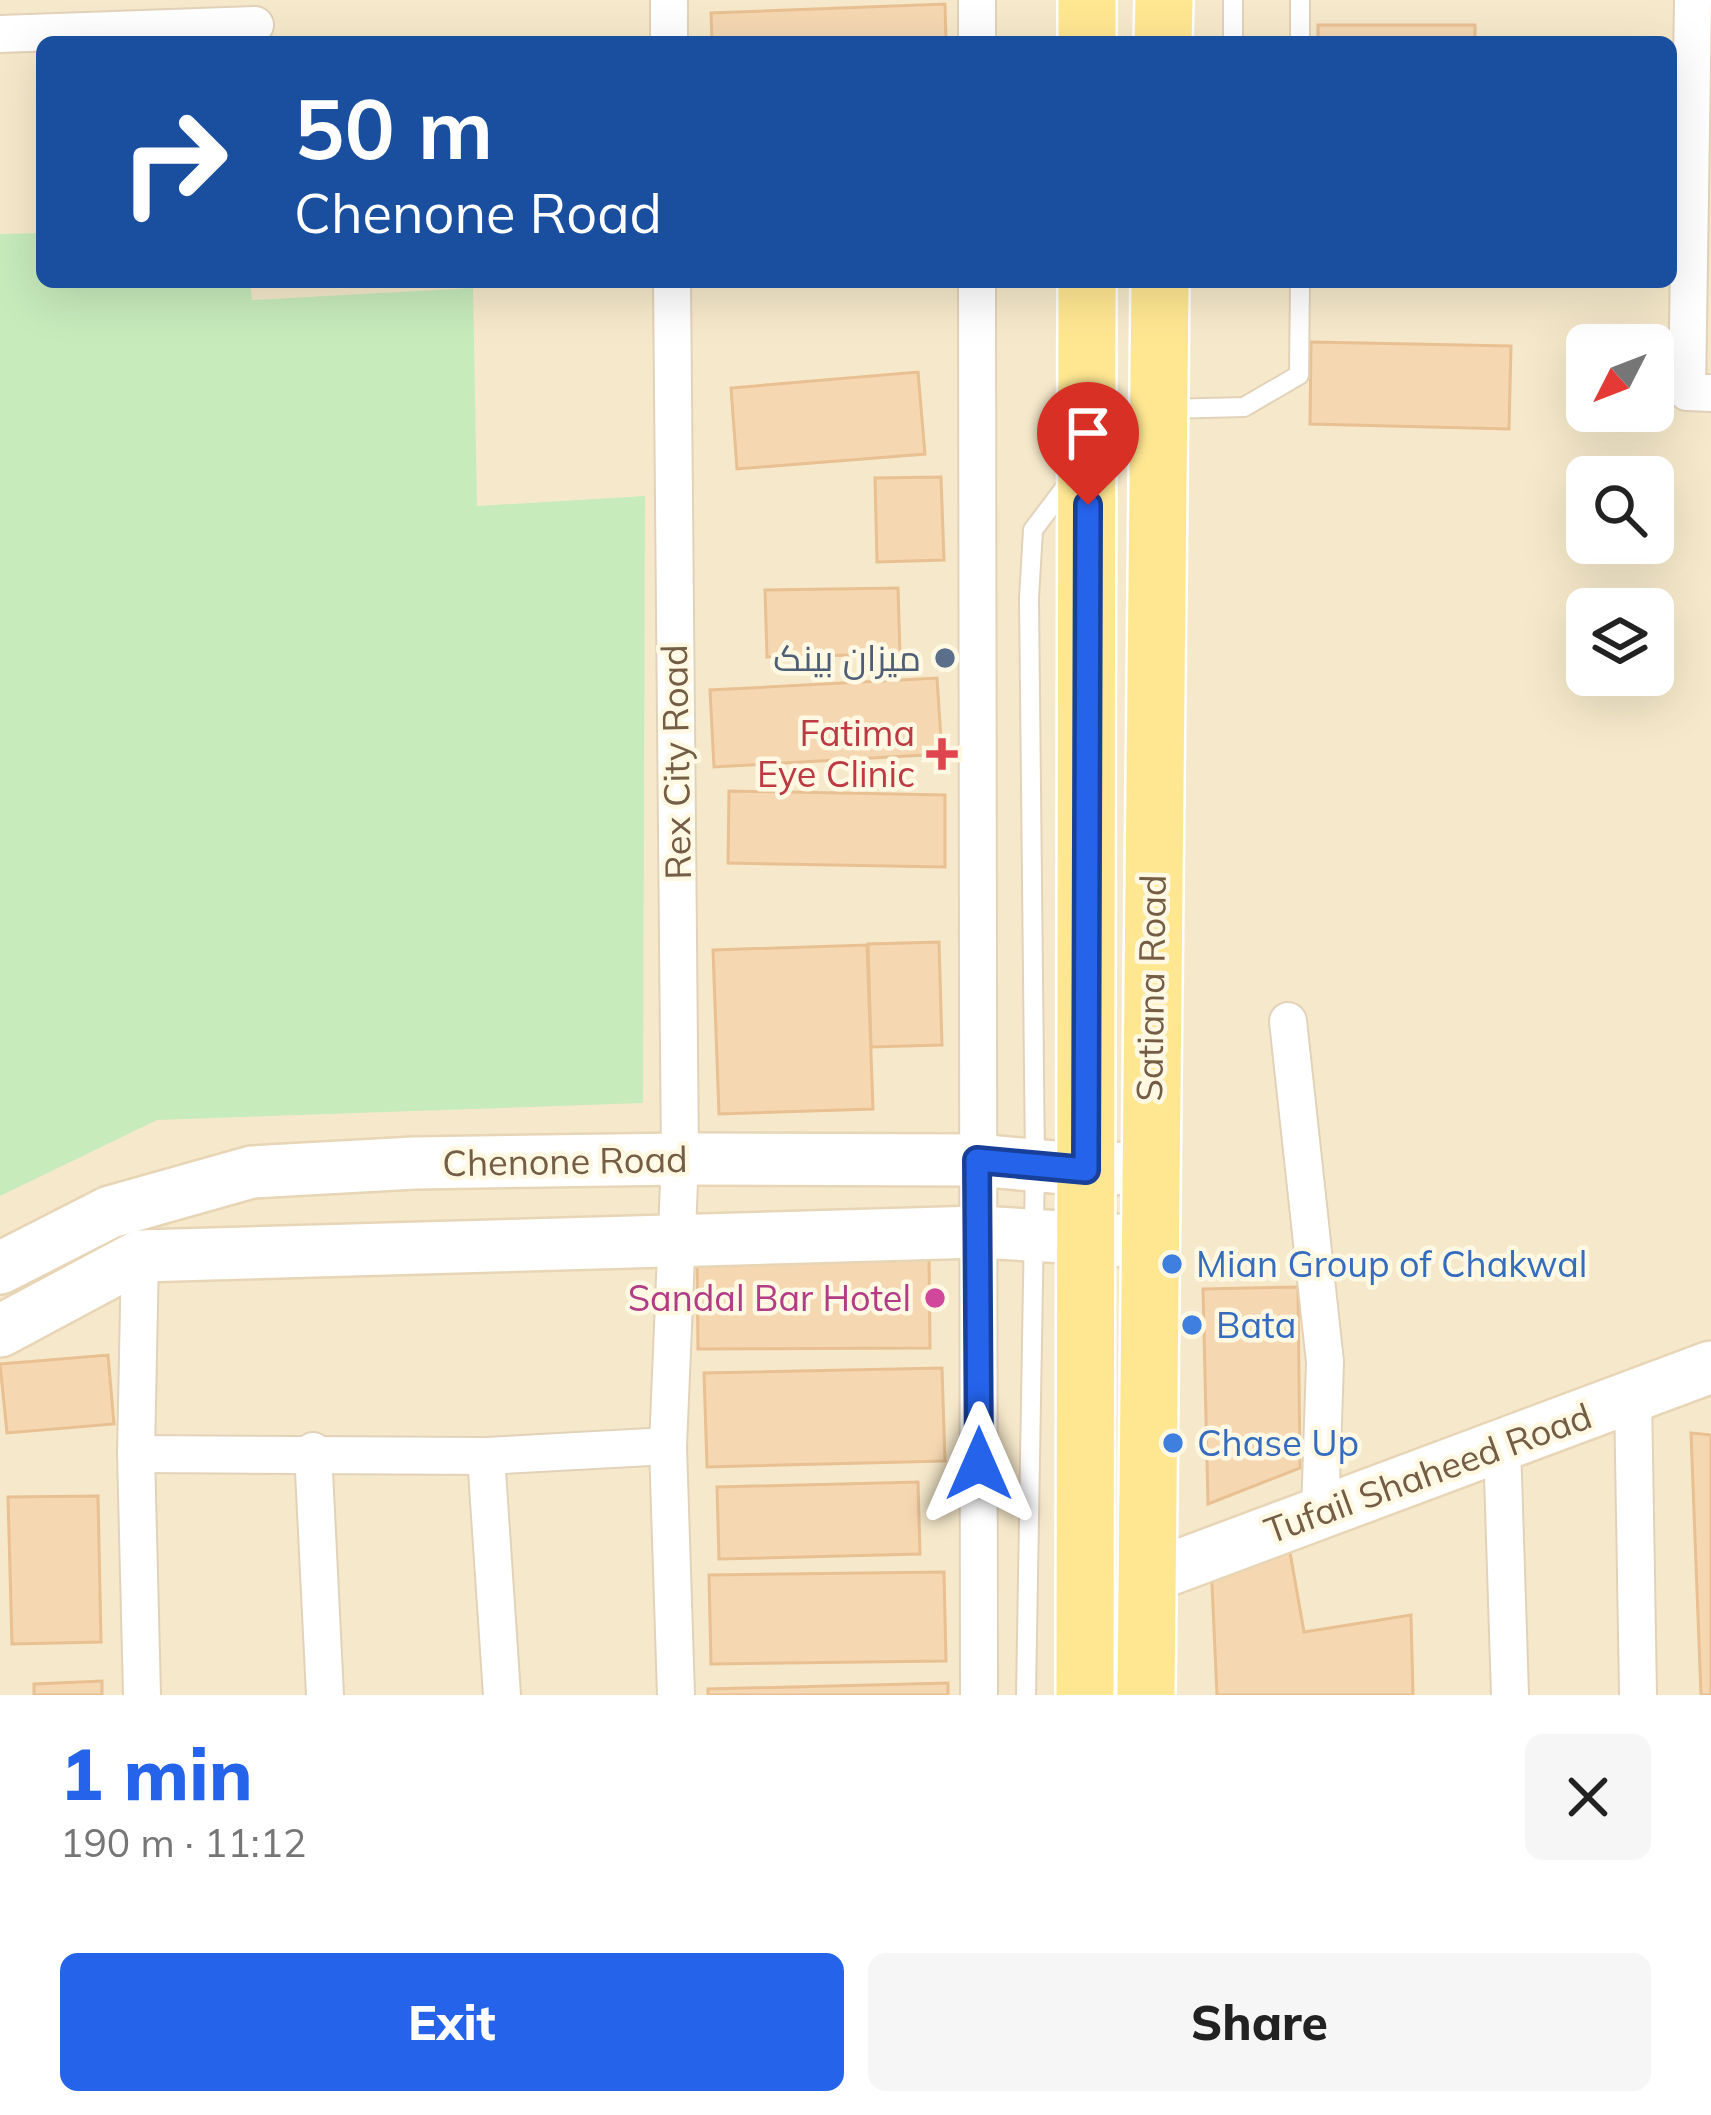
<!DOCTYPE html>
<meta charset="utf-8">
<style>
body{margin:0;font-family:Mulish,Cairo,sans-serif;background:#f6f6f6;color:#222;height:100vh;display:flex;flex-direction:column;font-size:45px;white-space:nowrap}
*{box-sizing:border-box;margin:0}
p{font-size:39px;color:#767676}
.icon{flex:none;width:66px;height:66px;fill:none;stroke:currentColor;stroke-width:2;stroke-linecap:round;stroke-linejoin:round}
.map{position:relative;height:1695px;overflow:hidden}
.panel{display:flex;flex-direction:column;background:#fff;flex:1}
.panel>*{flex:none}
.banner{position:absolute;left:36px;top:36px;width:1641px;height:252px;border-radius:18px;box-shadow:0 12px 48px #0002;background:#1a4fa0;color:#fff;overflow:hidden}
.needle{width:78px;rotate:228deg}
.controls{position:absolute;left:1566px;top:324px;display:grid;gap:24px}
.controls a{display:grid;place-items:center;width:108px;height:108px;border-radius:18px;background:#fff;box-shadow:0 12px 48px #0002;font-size:60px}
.pin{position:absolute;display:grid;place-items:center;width:102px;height:102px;color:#fff;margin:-123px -51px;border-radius:50% 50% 50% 0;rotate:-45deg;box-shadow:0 0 12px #0007}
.pin .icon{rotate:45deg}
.me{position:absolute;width:132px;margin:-66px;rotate:0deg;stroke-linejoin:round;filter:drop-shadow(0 0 9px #0008)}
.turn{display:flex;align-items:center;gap:42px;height:252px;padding:0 60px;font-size:54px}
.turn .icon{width:156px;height:156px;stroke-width:2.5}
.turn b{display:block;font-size:84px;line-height:102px}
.round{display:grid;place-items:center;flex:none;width:126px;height:126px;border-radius:18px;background:#f6f6f6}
.overview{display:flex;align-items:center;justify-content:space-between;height:204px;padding:0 60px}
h1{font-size:72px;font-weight:800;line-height:90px;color:#2563eb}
.action{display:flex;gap:24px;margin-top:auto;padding:24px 60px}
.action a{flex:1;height:138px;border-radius:18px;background:#2563eb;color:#fff;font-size:48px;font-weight:800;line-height:138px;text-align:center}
.action a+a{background:#f6f6f6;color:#222}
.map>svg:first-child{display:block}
.residential{fill:#f6e9cb;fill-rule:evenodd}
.green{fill:#c7ebbb}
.building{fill:#f5d7b2;stroke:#e8c092;stroke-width:3}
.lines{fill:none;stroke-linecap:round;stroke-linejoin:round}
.lane-casing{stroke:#e2d2b9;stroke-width:22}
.street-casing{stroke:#e2d2b9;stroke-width:40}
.secondary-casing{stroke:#e7d5b6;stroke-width:56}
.primary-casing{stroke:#fff;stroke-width:62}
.lane{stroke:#fff;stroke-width:18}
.street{stroke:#fff;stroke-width:36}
.secondary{stroke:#fff;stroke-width:51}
.primary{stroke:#ffe792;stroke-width:57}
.route-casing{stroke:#184099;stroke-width:30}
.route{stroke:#2563eb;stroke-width:21}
.service-dot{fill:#5c6f8a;stroke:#fff9e4;stroke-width:4.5}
.health-dot{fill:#e0444e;stroke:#fff9e4;stroke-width:4.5}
.shop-dot{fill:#3f7fe0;stroke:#fff9e4;stroke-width:4.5}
.hotel-dot{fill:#d1479c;stroke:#fff9e4;stroke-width:4.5}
.labels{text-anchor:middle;stroke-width:9;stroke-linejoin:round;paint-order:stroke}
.service-label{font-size:36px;fill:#4e5e75;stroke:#fff9e4;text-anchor:end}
.health-label{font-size:36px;fill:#be3a42;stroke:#fff9e4;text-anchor:end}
.street-label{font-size:36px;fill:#745d44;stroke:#fff9e4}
.shop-label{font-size:36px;fill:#366cbe;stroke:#fff9e4;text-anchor:start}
.hotel-label{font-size:36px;fill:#b23c85;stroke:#fff9e4;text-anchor:end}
</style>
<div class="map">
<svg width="1711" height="1695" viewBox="0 0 1711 1695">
<rect width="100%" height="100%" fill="#fef6dc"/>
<path class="residential" d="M0 0H1711V1695H0ZM42 42H1671V282H42ZM1587 345H1653V411H1587ZM1587 477H1653V543H1587ZM1587 609H1653V675H1587Z"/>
<path class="green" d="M42 233V282H250L252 300 473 288 477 506 645 496 643 1103 157 1120 0 1196V234Z"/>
<g class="building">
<path d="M945 4 946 42H712L711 13Z"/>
<rect x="1318" y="25" width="157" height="17"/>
<path d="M1311 342 1511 346 1509 429 1310 424Z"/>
<path d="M918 372 925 454 737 469 731 388Z"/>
<path d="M941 477 944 560 877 562 875 478Z"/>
<path d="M898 588 900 654 767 657 765 590Z"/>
<path d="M937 678 942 754 714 767 710 690Z"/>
<path d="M729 791 945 795V867L728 863Z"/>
<path d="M939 942 942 1045 871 1047 868 944Z"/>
<path d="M867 945 873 1109 719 1114 713 950Z"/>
<path d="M929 1252 930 1348 698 1349 697 1253Z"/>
<path d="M1298 1287 1300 1468 1208 1504 1203 1289Z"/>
<path d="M108 1355 114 1424 7 1433 0 1364Z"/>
<path d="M942 1368 945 1461 707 1467 704 1373Z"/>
<path d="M1691 1433 1711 1435V1695H1701Z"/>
<path d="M918 1482 920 1554 719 1559 717 1487Z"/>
<path d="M98 1496 101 1642 12 1644 8 1497Z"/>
<path d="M1288 1541 1304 1632 1411 1615 1413 1695H1217L1211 1563Z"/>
<path d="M944 1572 946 1661 711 1664 709 1575Z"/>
<path d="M102 1681V1695H34V1684Z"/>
<path d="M948 1683V1695H708V1689Z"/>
</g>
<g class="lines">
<defs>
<g id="lane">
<path d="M1233 0V42"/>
<path d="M1300 42V0"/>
<path d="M1165 409 1244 407 1299 375 1300 282"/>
<path d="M1026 1695 1035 1165 1029 598 1033 530 1073 477"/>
</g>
<g id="street">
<path d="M669 0V42"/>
<path d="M1693 0 1687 392 1711 393"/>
<path d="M0 34 255 25"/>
<path d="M977 42V0"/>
<path d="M672 282 680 1159 668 1446 676 1695"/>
<path d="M977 282 979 1695"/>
<path d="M1288 1021 1325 1362 1320 1513"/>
<path d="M140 1256 136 1454 142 1695"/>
<path d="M1633 1396 1638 1695"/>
<path d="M1502 1445 1510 1695"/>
<path d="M313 1451 325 1695"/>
<path d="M136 1454 486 1456 668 1446"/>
<path d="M486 1456 502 1695"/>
</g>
<g id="secondary">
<path d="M0 1268 110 1212 252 1172 414 1163 680 1159 977 1160 1086 1170 1149 1167"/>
<path d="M0 1331 140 1256 979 1232 1148 1242"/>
<path d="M1146 1578 1711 1367"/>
</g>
<g id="primary">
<path d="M1087 0V42"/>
<path d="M1163 42 1164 0"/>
<path d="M1085 1695 1087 282"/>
<path d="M1146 1695 1160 282"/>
</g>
</defs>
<use href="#lane" class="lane-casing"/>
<use href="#street" class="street-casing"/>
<use href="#secondary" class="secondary-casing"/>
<use href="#primary" class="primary-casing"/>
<use href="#lane" class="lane"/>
<use href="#street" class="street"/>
<use href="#secondary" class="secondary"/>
<use href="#primary" class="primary"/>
</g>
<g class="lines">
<defs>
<path id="route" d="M979 1464 977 1160 1086 1170 1088 505"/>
</defs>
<use href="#route" class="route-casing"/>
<use href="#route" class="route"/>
</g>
<circle class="service-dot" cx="945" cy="658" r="12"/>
<path class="health-dot" d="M936 736h12v12h12v12h-12v12h-12v-12h-12v-12h12z"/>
<g class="shop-dot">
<circle cx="1172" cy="1264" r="12"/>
<circle cx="1192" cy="1325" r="12"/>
<circle cx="1173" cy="1443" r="12"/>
</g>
<circle class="hotel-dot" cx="935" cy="1298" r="12"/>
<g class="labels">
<g class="service-label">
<text x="921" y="671">میزان بینک</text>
</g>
<g class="health-label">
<text x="915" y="746">Fatima<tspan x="915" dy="41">Eye Clinic</tspan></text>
</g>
<g class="street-label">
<text transform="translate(676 762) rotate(-91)" y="13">Rex City Road</text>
<text transform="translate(1151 988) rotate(-89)" y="13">Satiana Road</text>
<text transform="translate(565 1161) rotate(-1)" y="13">Chenone Road</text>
<text transform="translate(1428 1473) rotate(-20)" y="13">Tufail Shaheed Road</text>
</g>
<g class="shop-label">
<text x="1196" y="1277">Mian Group of Chakwal</text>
<text x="1216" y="1338">Bata</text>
<text x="1197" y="1456">Chase Up</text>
</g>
<g class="hotel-label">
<text x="911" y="1311">Sandal Bar Hotel</text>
</g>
</g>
</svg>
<div class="controls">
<a><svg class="needle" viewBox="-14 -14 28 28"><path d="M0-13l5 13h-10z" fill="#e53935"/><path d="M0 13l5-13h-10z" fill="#767676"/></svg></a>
<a><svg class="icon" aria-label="search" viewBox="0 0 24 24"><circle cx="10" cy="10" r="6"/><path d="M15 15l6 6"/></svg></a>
<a><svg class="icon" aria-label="layers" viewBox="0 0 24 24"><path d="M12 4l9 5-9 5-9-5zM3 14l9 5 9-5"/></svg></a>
</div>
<div class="pin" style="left:1088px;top:505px;background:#d93025"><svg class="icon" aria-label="arrive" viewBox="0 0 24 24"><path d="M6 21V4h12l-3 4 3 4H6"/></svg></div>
<svg class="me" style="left:979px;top:1464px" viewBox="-20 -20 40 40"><path d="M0-17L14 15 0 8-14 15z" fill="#2563eb" stroke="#fff" stroke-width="4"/></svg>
<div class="banner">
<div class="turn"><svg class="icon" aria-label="right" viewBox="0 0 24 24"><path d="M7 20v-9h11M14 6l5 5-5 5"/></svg><div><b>50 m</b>Chenone Road</div></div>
</div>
</div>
<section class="panel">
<div class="overview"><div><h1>1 min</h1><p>190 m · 11:12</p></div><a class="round"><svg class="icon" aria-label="close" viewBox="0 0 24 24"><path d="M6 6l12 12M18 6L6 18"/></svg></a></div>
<div class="action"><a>Exit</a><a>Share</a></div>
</section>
